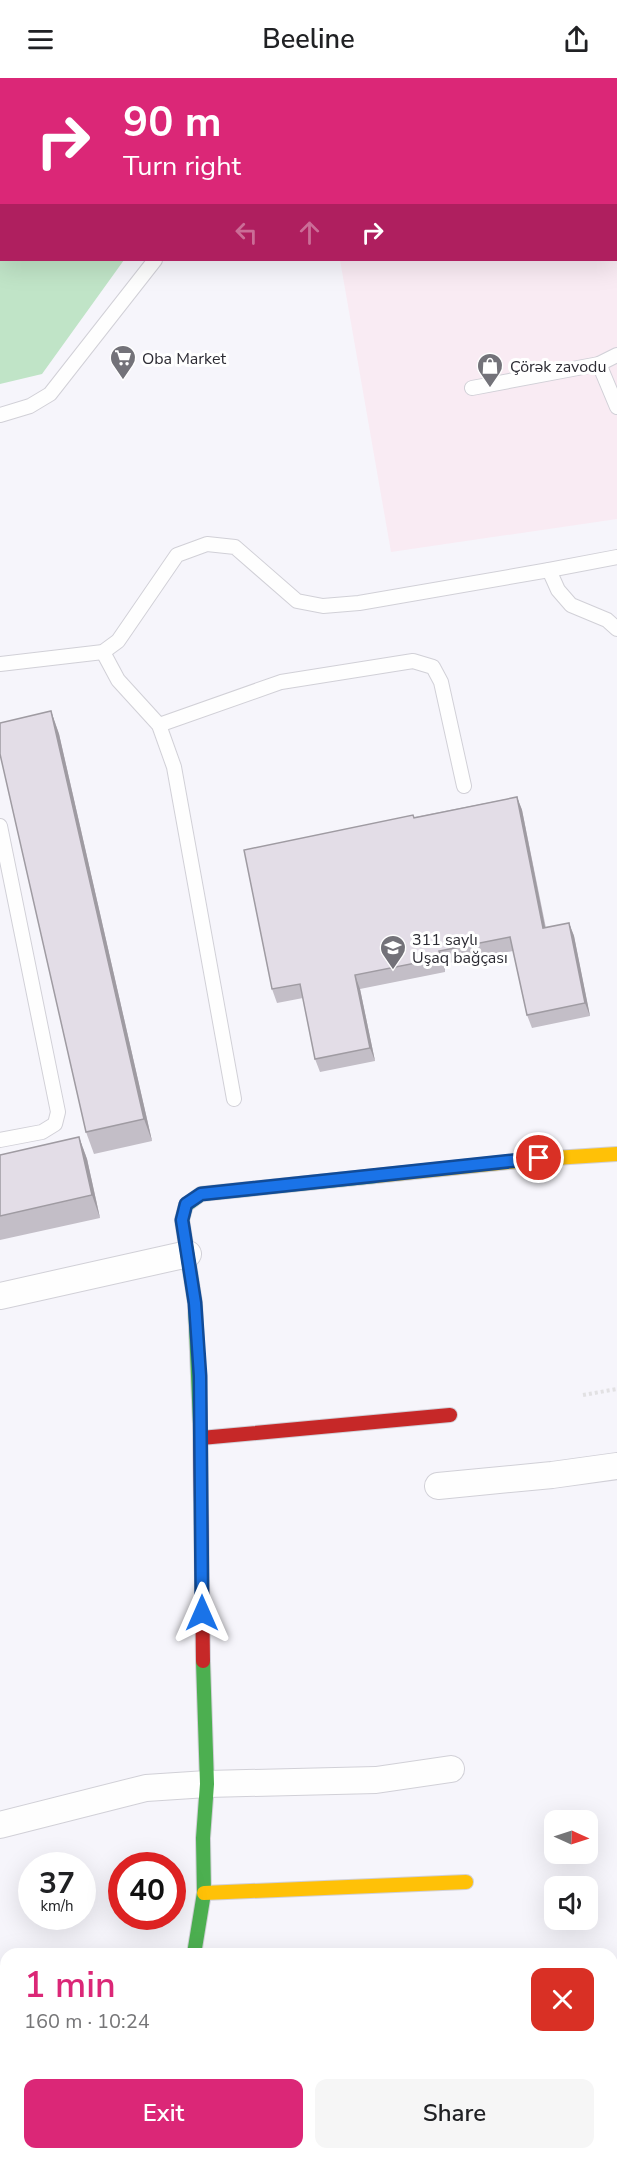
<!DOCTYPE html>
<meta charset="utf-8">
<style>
body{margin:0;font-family:"Nunito Sans",sans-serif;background:#f6f6f6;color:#202124;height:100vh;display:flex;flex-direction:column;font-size:22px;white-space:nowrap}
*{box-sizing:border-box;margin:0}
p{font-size:20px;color:#757577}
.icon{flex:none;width:33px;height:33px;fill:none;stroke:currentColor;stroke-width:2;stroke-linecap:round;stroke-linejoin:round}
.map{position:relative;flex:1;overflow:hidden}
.panel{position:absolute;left:0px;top:1870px;width:618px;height:212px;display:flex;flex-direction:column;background:#fff;border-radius:18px 18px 0 0;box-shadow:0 6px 24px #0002}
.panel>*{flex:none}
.top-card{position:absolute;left:0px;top:0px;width:618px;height:183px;box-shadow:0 6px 24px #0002;background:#db2777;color:#fff;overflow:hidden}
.needle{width:39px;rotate:93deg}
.controls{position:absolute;left:544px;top:1732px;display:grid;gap:12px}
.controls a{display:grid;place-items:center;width:54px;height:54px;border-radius:12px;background:#fff;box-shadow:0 6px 24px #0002;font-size:30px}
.speed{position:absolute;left:18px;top:1774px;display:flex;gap:12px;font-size:30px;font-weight:700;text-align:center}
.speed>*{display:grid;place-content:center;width:78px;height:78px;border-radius:50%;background:#fff;box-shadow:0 6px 24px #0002;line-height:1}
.speed small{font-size:15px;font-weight:400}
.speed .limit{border:9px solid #d22;background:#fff;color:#111}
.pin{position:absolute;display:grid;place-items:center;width:51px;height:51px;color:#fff;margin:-26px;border:3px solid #fff;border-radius:50%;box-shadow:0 2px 6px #0007}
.me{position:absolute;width:66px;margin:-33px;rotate:0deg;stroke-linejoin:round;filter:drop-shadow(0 0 4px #0008)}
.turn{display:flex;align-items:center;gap:21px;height:126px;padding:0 24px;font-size:27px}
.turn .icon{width:78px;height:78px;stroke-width:2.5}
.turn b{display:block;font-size:42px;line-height:51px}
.lanes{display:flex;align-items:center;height:57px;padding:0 24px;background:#0003;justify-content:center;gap:30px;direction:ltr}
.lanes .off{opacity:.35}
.round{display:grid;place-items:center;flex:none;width:63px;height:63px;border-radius:12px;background:#f6f6f6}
.summary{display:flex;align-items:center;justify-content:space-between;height:102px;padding:0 24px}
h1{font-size:36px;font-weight:600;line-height:45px;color:#db2777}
.action{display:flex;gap:12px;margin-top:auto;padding:12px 24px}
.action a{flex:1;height:69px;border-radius:12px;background:#db2777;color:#fff;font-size:24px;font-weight:600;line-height:69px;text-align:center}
.action a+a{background:#f6f6f6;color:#202124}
header{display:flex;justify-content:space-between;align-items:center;height:78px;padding:0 24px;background:#fff;font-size:27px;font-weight:600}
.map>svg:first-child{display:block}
.industrial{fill:#f9ebf3}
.forest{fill:#c0e4c7}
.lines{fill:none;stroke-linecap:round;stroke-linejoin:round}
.lane-casing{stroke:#d1d0d7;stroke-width:16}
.street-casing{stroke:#d1d0d7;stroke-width:28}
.fast-casing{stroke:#d1d0d7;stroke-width:16}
.slow-casing{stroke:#d1d0d7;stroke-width:16}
.jam-casing{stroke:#d1d0d7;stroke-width:16}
.path{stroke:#e2e1e3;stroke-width:4;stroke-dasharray:3 3;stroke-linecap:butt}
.lane{stroke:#fefefe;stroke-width:14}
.street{stroke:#fefefe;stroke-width:26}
.fast{stroke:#4caf50;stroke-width:14}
.slow{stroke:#ffc107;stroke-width:14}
.jam{stroke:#c62828;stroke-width:14}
.wall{fill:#c3bec7}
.shaded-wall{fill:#9f9ba2}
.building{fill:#e3dde7;stroke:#9f9ba2;stroke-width:1.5}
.route-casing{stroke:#114b97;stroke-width:15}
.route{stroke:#1a73e8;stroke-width:10}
.labels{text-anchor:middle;stroke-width:6;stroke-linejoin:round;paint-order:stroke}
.poi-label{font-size:16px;fill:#2c2b33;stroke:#fff;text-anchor:start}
</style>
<header><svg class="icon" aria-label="menu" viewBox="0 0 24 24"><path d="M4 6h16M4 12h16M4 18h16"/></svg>Beeline<svg class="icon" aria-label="share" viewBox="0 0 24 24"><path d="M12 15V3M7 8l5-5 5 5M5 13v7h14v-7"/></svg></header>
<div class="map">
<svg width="617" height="2081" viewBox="0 0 617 2081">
<rect width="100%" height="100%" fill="#f6f5fb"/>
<path class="industrial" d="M617 60V441L391 474 340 182H616Z"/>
<g class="forest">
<path d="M0 0H367V1L2 2 0 70Z"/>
<path d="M0 137H1L2 182H124L42 296 0 306Z"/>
</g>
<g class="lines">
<defs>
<g id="lane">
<path d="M616 137 617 139"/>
<path d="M599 286 617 329"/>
<path d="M472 310 599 286 617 277"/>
<path d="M0 337 30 328 50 316 155 182"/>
<path d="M549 492 558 512 571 527 607 542 617 551"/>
<path d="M103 574 118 602 159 647 174 689 234 1021"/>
<path d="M0 586 103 574 118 563 177 477 207 466 235 469 297 523 323 528 359 525 549 492 617 479"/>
<path d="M159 647 281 604 413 583 433 589 441 604 464 708"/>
<path d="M0 748 58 1034 55 1046 42 1054 0 1062"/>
</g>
<g id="street">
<path d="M0 1218 188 1176"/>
<path d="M438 1408 552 1397 617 1388"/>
<path d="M0 1747 146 1710 207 1706 376 1702 451 1691"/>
<path d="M612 1983H617"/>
<path d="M0 2025 6 2023"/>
<path d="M551 2076V2081"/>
</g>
<g id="fast">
<path d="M200 1346 195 1225 182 1142 186 1127 201 1116 376 1098"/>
<path d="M194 1876 204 1815 203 1760 207 1706 203 1583"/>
</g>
<g id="slow">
<path d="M376 1098 539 1081 617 1076"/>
<path d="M204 1815 466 1804"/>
</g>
<g id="jam">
<path d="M200 1346 203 1583"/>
<path d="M201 1360 450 1337"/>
</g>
</defs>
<use href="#lane" class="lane-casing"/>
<use href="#street" class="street-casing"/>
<use href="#fast" class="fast-casing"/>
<use href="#slow" class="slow-casing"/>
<use href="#jam" class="jam-casing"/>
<path class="path" d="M583 1317 617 1311"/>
<use href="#lane" class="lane"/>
<use href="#street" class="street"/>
<use href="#fast" class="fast"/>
<use href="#slow" class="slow"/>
<use href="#jam" class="jam"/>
</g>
<g class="wall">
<path d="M0 46H2V137L0 138Z"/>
<path d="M51 633 59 656 152 1063 94 1076 86 1054Z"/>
<path d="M517 719 522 732 546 850 569 845 574 858 590 938 532 950 527 937 513 873 444 886 445 894 360 911 375 983 320 994 315 981 303 920 277 925 272 911 414 739Z"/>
<path d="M79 1059 87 1081 100 1140 0 1162V1077Z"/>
</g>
<g class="shaded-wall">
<path d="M51 633 59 656 152 1063 144 1041Z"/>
<path d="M517 719 522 732 548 864 543 850Z"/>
<path d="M569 845 574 858 590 938 585 925Z"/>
<path d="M439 873 444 886 445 894Z"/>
<path d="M355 897 360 911 375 983 370 970Z"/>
<path d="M79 1059 87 1081 100 1140 92 1117Z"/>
</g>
<g class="building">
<path d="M268 0H418V2H259Z"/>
<rect x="0" y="46" width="2" height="68"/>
<path d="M51 633 144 1041 86 1054 0 676V645Z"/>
<path d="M517 719 543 850 569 845 585 925 527 937 510 859 439 873 441 880 355 897 370 970 315 981 300 906 272 911 244 772 413 737 414 740Z"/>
<path d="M79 1059 92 1117 0 1138V1077Z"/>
</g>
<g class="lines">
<defs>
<path id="route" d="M202 1535 200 1298 195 1225 182 1142 186 1126 201 1116 539 1080"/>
</defs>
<use href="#route" class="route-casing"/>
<use href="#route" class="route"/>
</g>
<defs>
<symbol id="supermarket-pin" viewBox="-11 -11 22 30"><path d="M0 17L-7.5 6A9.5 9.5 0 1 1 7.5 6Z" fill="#737279" stroke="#fff"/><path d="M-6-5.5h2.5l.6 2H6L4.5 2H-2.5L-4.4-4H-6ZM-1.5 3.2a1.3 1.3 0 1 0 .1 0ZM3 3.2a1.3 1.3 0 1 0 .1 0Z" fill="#fff"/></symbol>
<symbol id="shop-pin" viewBox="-11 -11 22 30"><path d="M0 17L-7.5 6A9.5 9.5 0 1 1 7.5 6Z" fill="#737279" stroke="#fff"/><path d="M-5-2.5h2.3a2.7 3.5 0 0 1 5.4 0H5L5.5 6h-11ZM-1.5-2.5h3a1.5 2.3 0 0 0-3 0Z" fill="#fff"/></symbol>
<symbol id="school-pin" viewBox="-11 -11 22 30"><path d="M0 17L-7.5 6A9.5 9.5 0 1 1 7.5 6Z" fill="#737279" stroke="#fff"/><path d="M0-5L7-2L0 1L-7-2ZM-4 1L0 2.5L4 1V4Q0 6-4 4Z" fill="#fff"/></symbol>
</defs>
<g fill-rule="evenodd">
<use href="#supermarket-pin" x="108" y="265" width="30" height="40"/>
<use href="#shop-pin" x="475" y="273" width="30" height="40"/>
<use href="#school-pin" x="378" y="855" width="30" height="40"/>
</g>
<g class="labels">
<g class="poi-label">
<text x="142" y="286">Oba Market</text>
<text x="510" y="294">Çörək zavodu</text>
<text x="412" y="867">311 saylı<tspan x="412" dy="18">Uşaq bağçası</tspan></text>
</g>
</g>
</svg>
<div class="controls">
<a><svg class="needle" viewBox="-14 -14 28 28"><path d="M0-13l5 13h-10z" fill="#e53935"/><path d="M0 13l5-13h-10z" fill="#757577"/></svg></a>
<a><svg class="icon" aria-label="sound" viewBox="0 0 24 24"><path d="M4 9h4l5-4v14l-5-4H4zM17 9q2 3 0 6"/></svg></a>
</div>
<div class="speed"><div>37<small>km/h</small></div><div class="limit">40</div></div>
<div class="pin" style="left:539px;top:1080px;background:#d93025"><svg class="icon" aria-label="arrive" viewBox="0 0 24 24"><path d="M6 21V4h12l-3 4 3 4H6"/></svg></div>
<svg class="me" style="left:202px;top:1535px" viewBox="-20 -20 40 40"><path d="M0-17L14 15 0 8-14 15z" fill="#1a73e8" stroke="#fff" stroke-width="4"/></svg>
<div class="top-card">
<div class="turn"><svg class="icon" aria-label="right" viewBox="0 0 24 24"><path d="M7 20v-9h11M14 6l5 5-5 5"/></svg><div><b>90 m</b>Turn right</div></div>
<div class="lanes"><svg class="icon off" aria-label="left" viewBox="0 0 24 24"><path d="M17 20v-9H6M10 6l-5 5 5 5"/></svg><svg class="icon off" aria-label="ahead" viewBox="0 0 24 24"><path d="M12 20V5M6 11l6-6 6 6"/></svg><svg class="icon" aria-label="right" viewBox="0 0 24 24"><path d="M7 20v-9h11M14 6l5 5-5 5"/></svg></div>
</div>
<section class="panel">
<div class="summary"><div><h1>1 min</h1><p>160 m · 10:24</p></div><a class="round" style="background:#d93025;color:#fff"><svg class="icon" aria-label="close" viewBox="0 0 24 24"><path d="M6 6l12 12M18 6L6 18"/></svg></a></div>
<div class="action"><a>Exit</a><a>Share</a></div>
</section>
</div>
